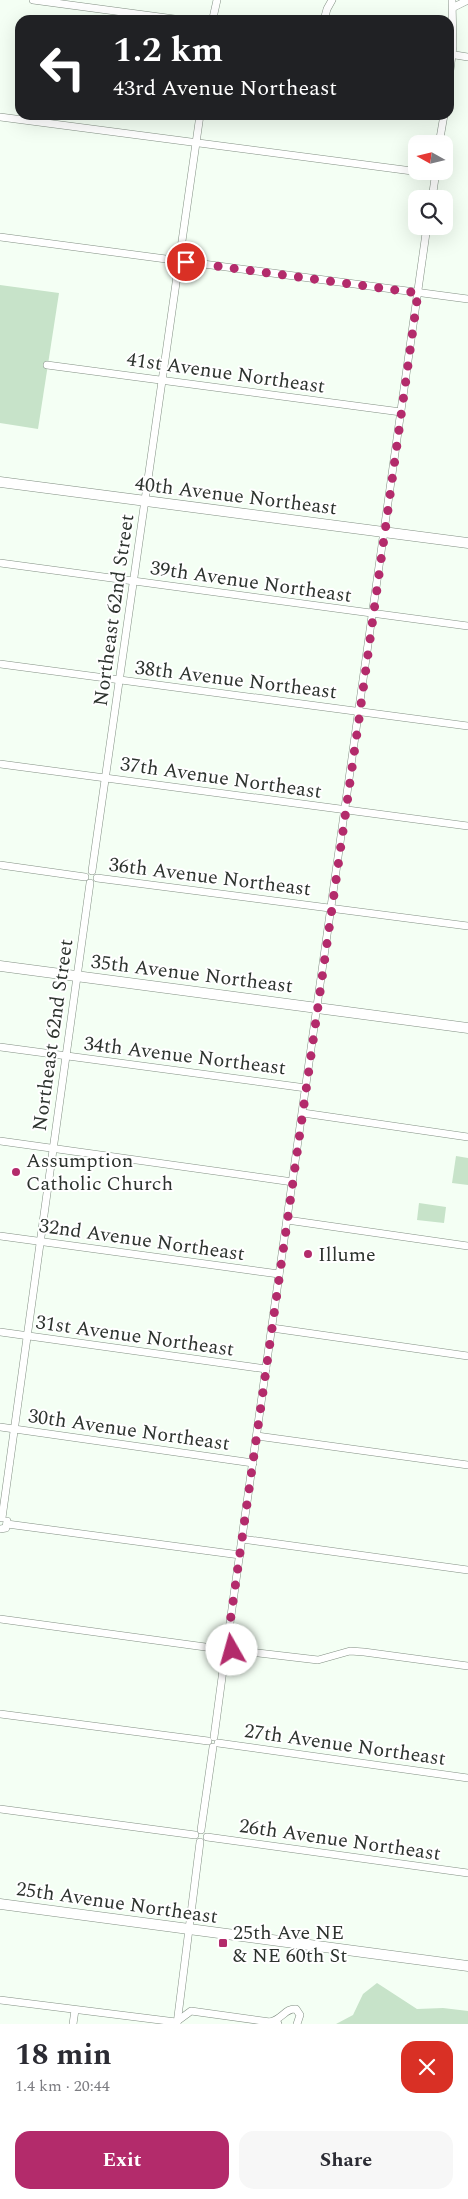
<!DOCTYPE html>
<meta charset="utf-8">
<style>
body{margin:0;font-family:Spectral,serif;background:#f7f7f7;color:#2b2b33;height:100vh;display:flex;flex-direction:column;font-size:19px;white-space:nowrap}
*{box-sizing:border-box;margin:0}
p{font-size:16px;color:#7c7c81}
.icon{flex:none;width:28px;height:28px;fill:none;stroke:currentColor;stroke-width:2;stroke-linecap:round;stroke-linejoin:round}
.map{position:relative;height:2024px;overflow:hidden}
.drawer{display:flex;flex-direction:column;background:#fff;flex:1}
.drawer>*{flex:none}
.guide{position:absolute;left:15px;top:15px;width:439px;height:105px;border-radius:15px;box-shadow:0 5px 20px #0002;background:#202124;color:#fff;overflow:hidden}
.needle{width:32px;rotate:278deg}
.tools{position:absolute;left:408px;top:135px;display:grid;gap:10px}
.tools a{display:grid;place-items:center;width:45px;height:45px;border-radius:10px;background:#fff;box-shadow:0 5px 20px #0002;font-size:25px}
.pin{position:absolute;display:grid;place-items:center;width:42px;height:42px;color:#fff;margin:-21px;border:2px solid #fff;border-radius:50%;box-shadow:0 1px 5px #0007}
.me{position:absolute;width:55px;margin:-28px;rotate:353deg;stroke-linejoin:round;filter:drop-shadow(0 0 4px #0008)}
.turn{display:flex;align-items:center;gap:18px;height:105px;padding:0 15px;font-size:22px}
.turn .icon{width:65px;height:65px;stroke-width:2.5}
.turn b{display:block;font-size:35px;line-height:42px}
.round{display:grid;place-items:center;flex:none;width:52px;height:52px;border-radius:15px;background:#f7f7f7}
.summary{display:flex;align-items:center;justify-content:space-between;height:85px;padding:0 15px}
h1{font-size:30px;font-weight:700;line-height:38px}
.button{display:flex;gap:10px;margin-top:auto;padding:10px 15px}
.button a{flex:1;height:58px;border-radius:15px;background:#b32b6b;color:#fff;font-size:20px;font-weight:700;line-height:58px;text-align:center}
.button a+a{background:#f7f7f7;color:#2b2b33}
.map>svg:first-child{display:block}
.green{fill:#c7e3c9}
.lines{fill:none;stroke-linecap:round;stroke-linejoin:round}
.street-casing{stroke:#828f83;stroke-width:8}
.secondary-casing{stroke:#828f83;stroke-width:11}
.street{stroke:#fff;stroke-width:7}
.secondary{stroke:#fff;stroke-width:10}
.route{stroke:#b32b6b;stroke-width:9;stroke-dasharray:0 16.2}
.poi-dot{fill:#b32b6b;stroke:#fff;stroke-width:2}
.labels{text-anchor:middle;stroke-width:4;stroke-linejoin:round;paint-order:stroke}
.street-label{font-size:20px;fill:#2d332e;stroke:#fff}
.poi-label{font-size:20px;fill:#2d332e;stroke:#fff;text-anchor:start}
</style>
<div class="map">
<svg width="468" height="2024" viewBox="0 0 468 2024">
<rect width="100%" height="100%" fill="#f4fff4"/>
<g class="green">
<path d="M0 285 59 293 38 429 0 423Z"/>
<path d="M456 1156 468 1158V1185L452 1183Z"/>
<path d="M419 1203 446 1207 444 1223 417 1220Z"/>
<path d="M377 1983 417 2009 443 2008 468 2011V2024H336L353 2015 363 1994Z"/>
</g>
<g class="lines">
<defs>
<g id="street">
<path d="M33 0 182 20"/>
<path d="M454 7 468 0"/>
<path d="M213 18 217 0"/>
<path d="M324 20 327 9 332 0"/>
<path d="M449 54 468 57"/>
<path d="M449 79 453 46 452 0"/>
<path d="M0 117 435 174"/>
<path d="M439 144 444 115"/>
<path d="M432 199 436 171"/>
<path d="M0 237 468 299"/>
<path d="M47 365 401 412"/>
<path d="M0 563 468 626"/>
<path d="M0 664 468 726"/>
<path d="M0 764 468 826"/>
<path d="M0 865 85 877"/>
<path d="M92 871 200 115"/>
<path d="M97 878 468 926"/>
<path d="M0 1047 306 1088"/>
<path d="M303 1113 468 1137"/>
<path d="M0 1141 293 1182"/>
<path d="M287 1220 468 1246"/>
<path d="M0 1236 279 1274"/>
<path d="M272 1328 468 1356"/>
<path d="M0 1332 266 1369"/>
<path d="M0 1427 253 1463"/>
<path d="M257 1436 468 1465"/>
<path d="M2 1518 90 883"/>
<path d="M7 1524 240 1555"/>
<path d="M0 1529 6 1528 7 1521"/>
<path d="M242 1539 468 1570"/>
<path d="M0 1619 220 1649"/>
<path d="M227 1644 427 226"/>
<path d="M232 1650 318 1660 350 1651 364 1652 468 1666"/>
<path d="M0 1714 208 1741"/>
<path d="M214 1737 225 1655"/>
<path d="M218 1743 468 1778"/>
<path d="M0 1809 195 1835"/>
<path d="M201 1830 213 1747"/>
<path d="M207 1837 468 1873"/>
<path d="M0 2000 176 2022 191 2011 270 2022"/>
<path d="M73 2024 75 2010"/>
<path d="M177 2024 200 1842"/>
<path d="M278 2024 270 2022C283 2019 285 2008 296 2009L300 2015 297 2024"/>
</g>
<g id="secondary">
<path d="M0 482 468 543"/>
<path d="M0 966 468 1028"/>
<path d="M0 1904 468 1966"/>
</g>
</defs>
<use href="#street" class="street-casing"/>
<use href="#secondary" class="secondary-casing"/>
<use href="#street" class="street"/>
<use href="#secondary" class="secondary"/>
</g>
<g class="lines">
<path class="route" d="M186 262 418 293 359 719 227 1644 231 1646 232 1650"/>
</g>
<g class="poi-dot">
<circle cx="16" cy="1172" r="5"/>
<circle cx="308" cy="1254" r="5"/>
<rect x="218" y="1938" width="10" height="10" rx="2.5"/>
</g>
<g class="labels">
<g class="street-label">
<text transform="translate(226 372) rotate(8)" y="7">41st Avenue Northeast</text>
<text transform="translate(236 495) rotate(7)" y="7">40th Avenue Northeast</text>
<text transform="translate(251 581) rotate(8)" y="7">39th Avenue Northeast</text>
<text transform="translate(113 610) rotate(-82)" y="7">Northeast 62nd Street</text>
<text transform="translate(236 679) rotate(7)" y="7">38th Avenue Northeast</text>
<text transform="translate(221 777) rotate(8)" y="7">37th Avenue Northeast</text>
<text transform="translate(210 876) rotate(7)" y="7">36th Avenue Northeast</text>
<text transform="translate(192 973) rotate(7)" y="7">35th Avenue Northeast</text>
<text transform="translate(52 1035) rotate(-82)" y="7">Northeast 62nd Street</text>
<text transform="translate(185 1055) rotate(7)" y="7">34th Avenue Northeast</text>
<text transform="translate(142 1239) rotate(8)" y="7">32nd Avenue Northeast</text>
<text transform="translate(135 1335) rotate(8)" y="7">31st Avenue Northeast</text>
<text transform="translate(129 1429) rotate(8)" y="7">30th Avenue Northeast</text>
<text transform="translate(345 1744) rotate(8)" y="7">27th Avenue Northeast</text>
<text transform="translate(340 1839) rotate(8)" y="7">26th Avenue Northeast</text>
<text transform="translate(117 1902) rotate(8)" y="7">25th Avenue Northeast</text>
</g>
<g class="poi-label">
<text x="26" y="1167">Assumption<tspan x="26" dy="23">Catholic Church</tspan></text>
<text x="318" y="1261">Illume</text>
<text x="233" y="1939">25th Ave NE<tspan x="233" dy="23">&amp; NE 60th St</tspan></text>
</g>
</g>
</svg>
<div class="tools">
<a><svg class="needle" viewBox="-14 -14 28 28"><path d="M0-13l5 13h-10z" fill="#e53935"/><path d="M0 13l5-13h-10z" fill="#7c7c81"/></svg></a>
<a><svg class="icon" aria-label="search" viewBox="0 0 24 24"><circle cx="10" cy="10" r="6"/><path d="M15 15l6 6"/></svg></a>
</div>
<div class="pin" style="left:186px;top:262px;background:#d93025"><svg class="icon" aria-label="arrive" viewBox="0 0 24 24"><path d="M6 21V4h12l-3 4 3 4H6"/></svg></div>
<svg class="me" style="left:232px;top:1650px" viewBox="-20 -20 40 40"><circle r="19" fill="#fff"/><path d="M0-13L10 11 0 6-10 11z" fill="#b32b6b"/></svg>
<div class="guide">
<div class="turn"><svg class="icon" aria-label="left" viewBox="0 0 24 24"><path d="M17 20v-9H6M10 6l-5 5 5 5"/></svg><div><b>1.2 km</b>43rd Avenue Northeast</div></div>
</div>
</div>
<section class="drawer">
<div class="summary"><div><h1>18 min</h1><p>1.4 km · 20:44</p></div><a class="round" style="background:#d93025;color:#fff"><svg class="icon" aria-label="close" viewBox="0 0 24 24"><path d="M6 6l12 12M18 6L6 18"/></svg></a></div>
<div class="button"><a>Exit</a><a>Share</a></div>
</section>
